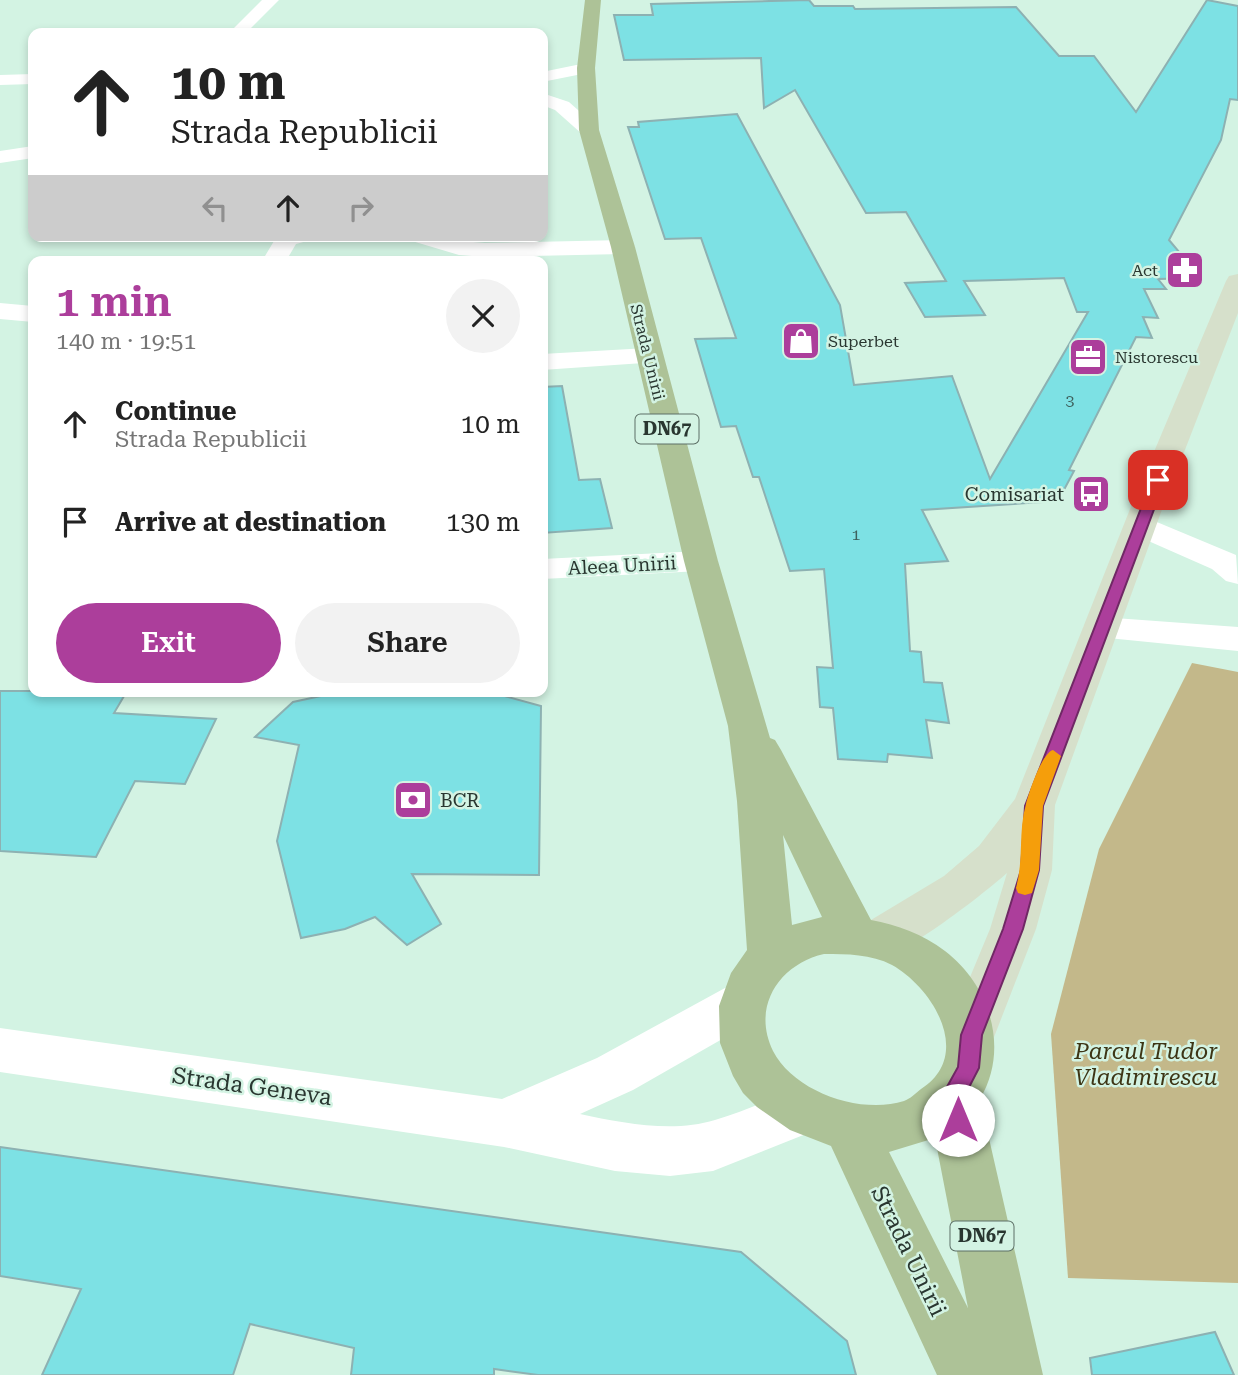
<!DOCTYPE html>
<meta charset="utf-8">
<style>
body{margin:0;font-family:"Roboto Serif",serif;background:#f2f2f2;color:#222;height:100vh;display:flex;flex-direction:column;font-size:26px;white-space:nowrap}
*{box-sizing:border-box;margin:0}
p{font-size:23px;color:#767676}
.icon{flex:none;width:38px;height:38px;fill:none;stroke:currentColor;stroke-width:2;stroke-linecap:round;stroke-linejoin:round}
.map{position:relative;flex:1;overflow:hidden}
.drawer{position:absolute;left:28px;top:256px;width:520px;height:441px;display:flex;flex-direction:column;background:#fff;border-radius:14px;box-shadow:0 4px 10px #0003}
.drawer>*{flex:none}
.guide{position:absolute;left:28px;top:28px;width:520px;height:214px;border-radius:14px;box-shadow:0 4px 10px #0003;background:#fff;color:#222;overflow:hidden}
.pin{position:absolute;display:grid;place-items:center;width:60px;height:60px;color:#fff;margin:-30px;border-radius:14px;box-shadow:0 4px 10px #0006}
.me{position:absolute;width:77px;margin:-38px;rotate:0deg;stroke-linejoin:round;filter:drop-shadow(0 0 5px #0008)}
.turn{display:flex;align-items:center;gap:24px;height:147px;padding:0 28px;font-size:32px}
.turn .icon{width:91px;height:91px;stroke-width:2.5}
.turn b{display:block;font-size:49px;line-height:60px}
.lanes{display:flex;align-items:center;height:66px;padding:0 28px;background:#0003;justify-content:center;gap:35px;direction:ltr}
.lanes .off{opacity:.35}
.round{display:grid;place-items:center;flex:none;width:74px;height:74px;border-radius:37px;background:#f2f2f2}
.overview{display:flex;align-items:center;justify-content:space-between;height:119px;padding:0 28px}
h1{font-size:42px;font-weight:600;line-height:52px;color:#ac3e9b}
.button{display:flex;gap:14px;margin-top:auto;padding:14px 28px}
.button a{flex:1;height:80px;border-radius:42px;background:#ac3e9b;color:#fff;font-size:28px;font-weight:600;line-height:80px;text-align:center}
.button a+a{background:#f2f2f2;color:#222}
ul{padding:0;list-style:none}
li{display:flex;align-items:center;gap:21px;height:98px;padding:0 28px}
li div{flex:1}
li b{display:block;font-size:26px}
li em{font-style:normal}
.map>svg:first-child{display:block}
.green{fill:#c3b88a}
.building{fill:#7de1e4;stroke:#8db1b2;stroke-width:2}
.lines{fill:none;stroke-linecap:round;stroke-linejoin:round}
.minor{fill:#fff;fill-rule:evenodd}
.tertiary{fill:#fff;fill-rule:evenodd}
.secondary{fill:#d6e0cb;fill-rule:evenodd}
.primary{fill:#adc297;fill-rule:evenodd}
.route{fill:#ac3e9b;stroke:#702865;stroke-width:2}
.slow{fill:#f59e0b}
.labels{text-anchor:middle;stroke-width:5;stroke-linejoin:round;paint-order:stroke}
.far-poi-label{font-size:16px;fill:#293630;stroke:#d3f3e3;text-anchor:start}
.far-street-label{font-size:16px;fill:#293630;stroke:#d3f3e3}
.number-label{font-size:16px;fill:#3e615d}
.shield{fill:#d3f3e3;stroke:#5c6f66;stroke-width:2}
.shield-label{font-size:18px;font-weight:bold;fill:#293630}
.poi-label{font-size:19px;fill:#293630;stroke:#d3f3e3;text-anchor:end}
.street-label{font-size:19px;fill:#293630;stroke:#d3f3e3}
.near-park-label{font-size:23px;font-style:italic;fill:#3d3515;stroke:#d3f3e3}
.near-street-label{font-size:23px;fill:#293630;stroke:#d3f3e3}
</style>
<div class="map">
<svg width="1238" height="1375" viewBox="0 0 1238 1375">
<rect width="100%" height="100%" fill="#d3f3e3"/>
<path class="green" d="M1192 663 1238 672V1283L1068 1278 1051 1034 1099 849Z"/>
<g class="building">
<path d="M809 0 814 6H853L855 9 1016 7 1059 56H1094L1136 112 1207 0 1238 6V100L1230 99 1221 140 1169 240 1201 278 1158 279 1166 289H1144L1158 318 1143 317 1152 338 1136 337 1069 470 1074 471 1058 501 922 510 948 561 905 564 910 651 921 652 924 682 942 683 949 723 926 720 932 758 888 754 887 762 838 759 833 708 820 707 817 667 833 668 824 569 790 571 759 477H753L736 426 721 427 695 339 736 338 701 238 665 239 628 127H639L638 122 737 114 840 305 854 385 952 376 990 479 1088 312H1077L1064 278 964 281 985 315 925 317 905 283 946 281 906 212 866 213 795 90 764 108 761 58 624 60 614 15H653L651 4Z"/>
<path d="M562 386 579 480 600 479 612 528 542 533V387Z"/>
<path d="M0 691H127L114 713 216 719 185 784 135 781 96 857 0 851Z"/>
<path d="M344 691H486L541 706 539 875 412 874 441 924 407 945 375 917 345 929 301 938 277 841 299 745 255 737 293 702Z"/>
<path d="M0 1147 741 1252 847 1341 856 1375H538L494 1369V1375H351L354 1348 250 1324 233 1375H42L81 1289 0 1276Z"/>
<path d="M1215 1332 1234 1375H1092L1090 1358Z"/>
</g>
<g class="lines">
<g class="minor">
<path d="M262 0H279L246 33H229Z"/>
<path d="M586 63 592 64 595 68 592 72 542 82V72Z"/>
<path d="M33 74V84L0 85V75Z"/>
<path d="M542 93 569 102 596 126 599 130 596 134H582L555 110 542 105Z"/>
<path d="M33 146V158L0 163V151Z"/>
<path d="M277 236H310L307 241 296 244 286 261H262Z"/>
<path d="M409 236H445L461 241 485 243 623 240 631 242 635 247 631 252 623 254 485 257 459 255 412 241Z"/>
<path d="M0 303 33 306V322L0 319Z"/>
<path d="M648 348 658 350 662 356 658 362 542 370V354Z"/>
<path d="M1140 515 1236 555 1238 584 1226 581 1212 569 1128 532 1124 525 1128 518Z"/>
<path d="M701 551 713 554 718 561 713 568 701 571 542 579V559Z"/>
<path d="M1101 617 1238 627V651L1088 636 1083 628 1088 620Z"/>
</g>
<path class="tertiary" d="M742 982 759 988 767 1003 759 1018 633 1090 580 1114C622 1123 673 1133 715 1120 745 1111 773 1098 802 1087L821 1094 828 1111 821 1128 713 1171 670 1176 615 1171 504 1147 0 1072V1028L502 1099 597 1058 725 988Z"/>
<path class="secondary" d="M1238 274V313L1164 504 1055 805 1052 870 1036 929 989 1050 971 1057 953 1050 946 1035 990 929 1007 873C987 891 901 959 877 958 872 957 866 954 861 952L854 939 861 926 944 876 979 846 1015 799 1132 504 1226 281 1229 276Z"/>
<path class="primary" d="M585 0H601L595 68 599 130 635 247 718 561 770 738 775 740 781 750 871 920C897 925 923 934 945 951 990 985 1010 1049 980 1099L1043 1375H937L831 1146 790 1130 757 1107 743 1093 733 1076 720 1043 719 1006 731 973 747 950 737 801 728 726 684 561 611 247 579 130 577 68ZM783 835 822 917 792 925ZM824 954C847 954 871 954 892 965 933 988 974 1055 921 1089 916 1093 910 1099 904 1101 861 1115 794 1092 773 1051 751 1006 780 964 824 954ZM935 1138 968 1308 889 1152Z"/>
</g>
<path class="route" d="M1158 476 1165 480 1043 806 1039 870 1023 929 982 1035 979 1068 964 1097 969 1120 966 1127 958 1130 950 1127 942 1096 958 1067 961 1035 1003 929 1021 870 1025 806 1152 480Z"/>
<path class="slow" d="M1053 750 1061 756 1043 806 1039 870 1032 893 1025 895 1018 893 1016 888C1024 860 1018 831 1026 804 1029 792 1042 753 1053 750Z"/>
<defs>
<symbol id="pharmacy-square" viewBox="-11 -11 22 22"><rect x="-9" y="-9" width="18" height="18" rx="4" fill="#ac3e9b" stroke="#d3f3e3"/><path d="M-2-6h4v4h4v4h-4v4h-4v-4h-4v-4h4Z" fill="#fff"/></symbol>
<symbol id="shop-square" viewBox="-11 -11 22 22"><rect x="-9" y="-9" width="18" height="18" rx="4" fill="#ac3e9b" stroke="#d3f3e3"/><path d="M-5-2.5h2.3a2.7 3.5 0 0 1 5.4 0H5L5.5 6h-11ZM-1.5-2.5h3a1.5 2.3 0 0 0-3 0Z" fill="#fff"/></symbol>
<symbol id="office-square" viewBox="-11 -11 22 22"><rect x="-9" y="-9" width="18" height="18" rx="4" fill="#ac3e9b" stroke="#d3f3e3"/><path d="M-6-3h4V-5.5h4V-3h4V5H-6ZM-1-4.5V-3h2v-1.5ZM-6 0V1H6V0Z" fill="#fff"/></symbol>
<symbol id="bus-square" viewBox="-11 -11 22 22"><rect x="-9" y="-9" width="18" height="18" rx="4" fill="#ac3e9b" stroke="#d3f3e3"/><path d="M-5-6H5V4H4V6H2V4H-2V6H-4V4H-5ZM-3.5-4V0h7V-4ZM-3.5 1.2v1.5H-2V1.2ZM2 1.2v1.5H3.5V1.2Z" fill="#fff"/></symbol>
<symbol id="bank-square" viewBox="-11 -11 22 22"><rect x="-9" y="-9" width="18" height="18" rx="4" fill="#ac3e9b" stroke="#d3f3e3"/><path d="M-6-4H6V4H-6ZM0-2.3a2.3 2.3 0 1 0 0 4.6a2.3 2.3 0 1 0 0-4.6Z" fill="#fff"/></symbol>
</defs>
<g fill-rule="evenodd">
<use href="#pharmacy-square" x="1163" y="248" width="44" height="44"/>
<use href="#shop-square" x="779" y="319" width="44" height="44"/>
<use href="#office-square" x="1066" y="335" width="44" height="44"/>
<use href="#bus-square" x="1069" y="472" width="44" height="44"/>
<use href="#bank-square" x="391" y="778" width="44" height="44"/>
</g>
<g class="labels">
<g class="far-poi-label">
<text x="1158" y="276" text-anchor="end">Act</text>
<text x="828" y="347">Superbet</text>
<text x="1115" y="363">Nistorescu</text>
</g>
<g class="far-street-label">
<text transform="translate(648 352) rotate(76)" y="6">Strada Unirii</text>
</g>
<g class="number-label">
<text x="1070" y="406">3</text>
<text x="856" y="540">1</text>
</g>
<g class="shield">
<rect x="635.5" y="414.5" width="63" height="29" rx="5"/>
<rect x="950.5" y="1221.5" width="63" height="29" rx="5"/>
</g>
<g class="shield-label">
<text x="667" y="435">DN67</text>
<text x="982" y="1242">DN67</text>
</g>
<g class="poi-label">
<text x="1064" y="501">Comisariat</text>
<text x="440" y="807" text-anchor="start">BCR</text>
</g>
<g class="street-label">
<text transform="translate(622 565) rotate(-3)" y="7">Aleea Unirii</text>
</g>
<g class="near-park-label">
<text x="1146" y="1059">Parcul Tudor<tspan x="1146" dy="26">Vladimirescu</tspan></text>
</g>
<g class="near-street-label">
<text transform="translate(252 1086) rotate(8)" y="8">Strada Geneva</text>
<text transform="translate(909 1251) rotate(64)" y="8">Strada Unirii</text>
</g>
</g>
</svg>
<div class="pin" style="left:1158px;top:480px;background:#d93025"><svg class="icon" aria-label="arrive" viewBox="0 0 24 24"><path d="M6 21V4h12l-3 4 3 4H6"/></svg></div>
<svg class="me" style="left:958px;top:1120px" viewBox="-20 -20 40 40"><circle r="19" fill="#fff"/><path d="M0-13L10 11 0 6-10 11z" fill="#ac3e9b"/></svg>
<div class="guide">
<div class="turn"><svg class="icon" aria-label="ahead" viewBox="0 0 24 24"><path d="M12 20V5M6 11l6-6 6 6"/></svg><div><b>10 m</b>Strada Republicii</div></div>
<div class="lanes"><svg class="icon off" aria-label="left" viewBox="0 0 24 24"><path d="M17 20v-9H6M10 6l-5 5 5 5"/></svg><svg class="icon" aria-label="ahead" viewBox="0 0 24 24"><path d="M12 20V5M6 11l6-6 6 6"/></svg><svg class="icon off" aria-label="right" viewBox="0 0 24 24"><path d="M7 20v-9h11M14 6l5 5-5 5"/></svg></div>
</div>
<section class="drawer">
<div class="overview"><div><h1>1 min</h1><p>140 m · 19:51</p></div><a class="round"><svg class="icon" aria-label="close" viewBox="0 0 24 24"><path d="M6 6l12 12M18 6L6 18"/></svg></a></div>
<ul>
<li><svg class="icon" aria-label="ahead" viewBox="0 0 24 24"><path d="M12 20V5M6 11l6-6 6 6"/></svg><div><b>Continue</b><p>Strada Republicii</p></div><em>10 m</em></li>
<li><svg class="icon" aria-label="arrive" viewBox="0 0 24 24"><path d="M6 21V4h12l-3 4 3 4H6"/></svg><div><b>Arrive at destination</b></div><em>130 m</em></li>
</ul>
<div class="button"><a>Exit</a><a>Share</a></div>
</section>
</div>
